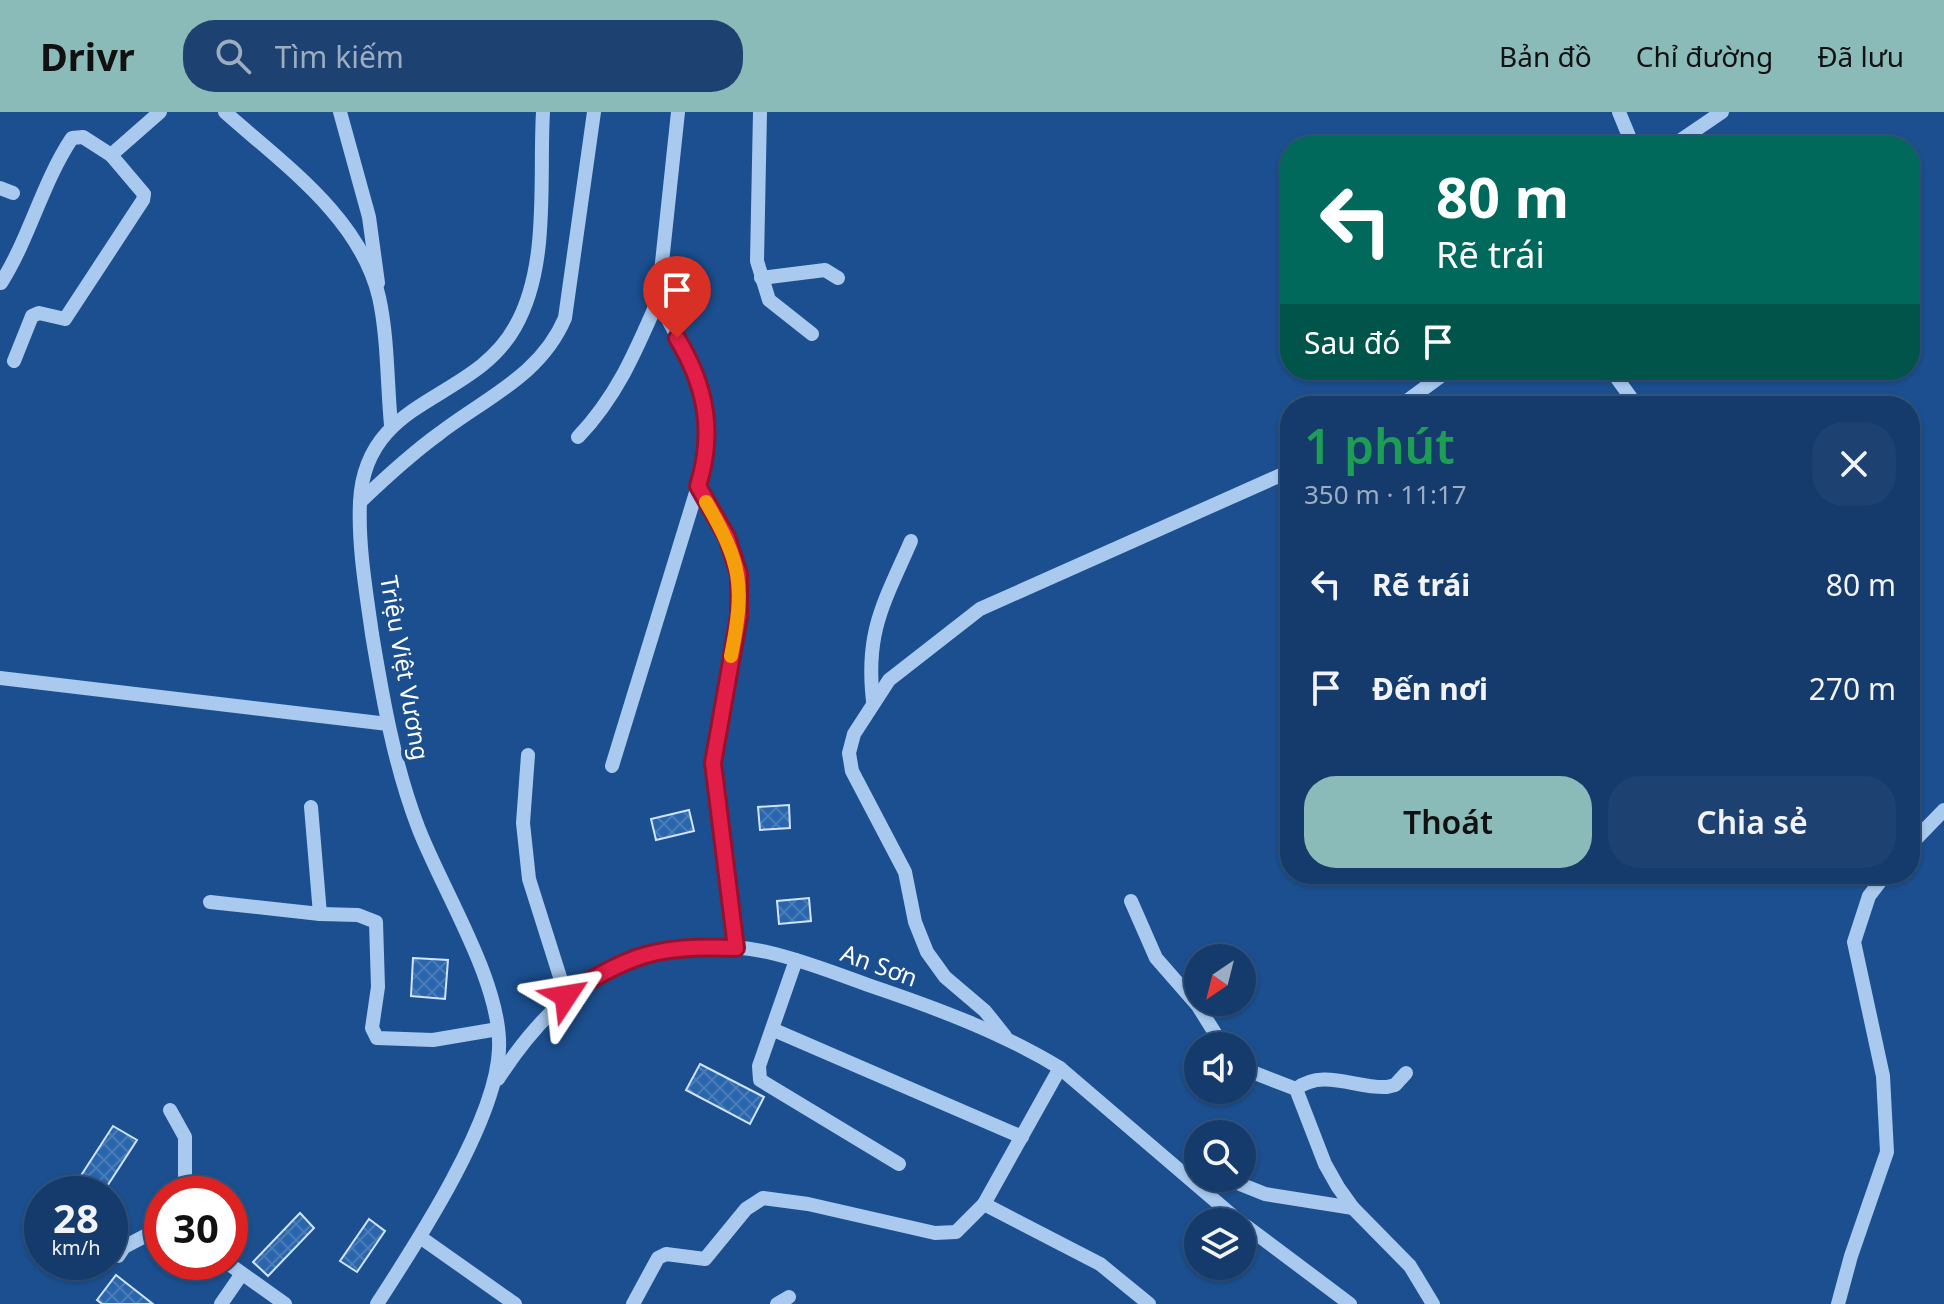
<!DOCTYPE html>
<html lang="vi">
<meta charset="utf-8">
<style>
body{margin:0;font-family:"Noto Sans",sans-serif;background:#1d4271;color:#f1f3f6;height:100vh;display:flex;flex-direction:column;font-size:30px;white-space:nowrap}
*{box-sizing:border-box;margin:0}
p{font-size:26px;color:#9dadc1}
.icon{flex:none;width:44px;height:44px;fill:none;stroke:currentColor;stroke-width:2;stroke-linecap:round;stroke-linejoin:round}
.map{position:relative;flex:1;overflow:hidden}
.side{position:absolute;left:1280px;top:284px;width:640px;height:488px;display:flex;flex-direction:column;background:#143b6b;border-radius:32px;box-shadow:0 2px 6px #0004,0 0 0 2px #33557e}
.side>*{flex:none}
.guide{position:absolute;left:1280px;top:24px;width:640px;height:244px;border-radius:32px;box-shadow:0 2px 6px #0004,0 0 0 2px #33557e;background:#00695c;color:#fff;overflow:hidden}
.needle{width:52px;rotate:215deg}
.controls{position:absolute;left:1184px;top:832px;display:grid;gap:16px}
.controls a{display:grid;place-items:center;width:72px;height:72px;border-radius:50%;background:#143b6b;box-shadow:0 2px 6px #0004,0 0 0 2px #33557e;font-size:40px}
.speed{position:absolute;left:24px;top:1064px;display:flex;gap:16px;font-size:40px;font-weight:700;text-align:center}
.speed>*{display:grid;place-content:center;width:104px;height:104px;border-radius:50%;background:#143b6b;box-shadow:0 2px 6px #0004,0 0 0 2px #33557e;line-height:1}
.speed small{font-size:20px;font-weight:400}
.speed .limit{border:12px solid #d22;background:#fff;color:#111}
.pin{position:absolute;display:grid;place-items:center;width:68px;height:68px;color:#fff;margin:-82px -34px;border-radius:50% 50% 50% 0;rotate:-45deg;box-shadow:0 0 8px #0007}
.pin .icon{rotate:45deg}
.me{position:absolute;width:88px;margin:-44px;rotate:57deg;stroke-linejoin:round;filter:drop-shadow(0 0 6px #0008)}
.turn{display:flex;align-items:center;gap:28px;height:168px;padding:0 24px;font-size:36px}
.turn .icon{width:104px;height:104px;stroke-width:2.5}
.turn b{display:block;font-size:56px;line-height:68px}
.then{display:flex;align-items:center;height:76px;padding:0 24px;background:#0003;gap:16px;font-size:30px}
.round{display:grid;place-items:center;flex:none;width:84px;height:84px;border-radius:32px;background:#1d4271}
.head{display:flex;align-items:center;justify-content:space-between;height:136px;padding:0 24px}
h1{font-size:48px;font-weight:600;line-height:60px;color:#1e9e55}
.button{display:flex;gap:16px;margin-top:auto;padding:16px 24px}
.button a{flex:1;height:92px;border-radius:32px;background:#8bbbb9;color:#111;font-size:32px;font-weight:600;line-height:92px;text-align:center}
.button a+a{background:#1d4271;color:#f1f3f6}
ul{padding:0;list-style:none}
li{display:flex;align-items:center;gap:24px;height:104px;padding:0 24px}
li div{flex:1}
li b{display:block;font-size:30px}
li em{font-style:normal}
header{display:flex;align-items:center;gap:48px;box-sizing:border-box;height:112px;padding:0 40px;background:#8bbbb9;color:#111}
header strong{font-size:38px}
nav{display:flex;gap:44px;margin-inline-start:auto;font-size:28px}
.search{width:560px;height:72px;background:#1d4271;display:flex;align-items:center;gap:20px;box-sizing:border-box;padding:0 28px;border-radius:32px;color:#9dadc1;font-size:30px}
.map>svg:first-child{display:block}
.building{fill:url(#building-cross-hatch);stroke:#cfe3fa;stroke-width:2}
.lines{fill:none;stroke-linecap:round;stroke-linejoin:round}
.minor{stroke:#a9c9ee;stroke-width:14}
.route-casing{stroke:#92132f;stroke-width:20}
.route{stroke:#e11d48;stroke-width:14}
.slow{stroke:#f59e0b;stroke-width:14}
.labels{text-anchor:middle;stroke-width:8;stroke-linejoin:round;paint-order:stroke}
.street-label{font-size:24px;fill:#fff;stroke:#1b4f8f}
</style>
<header>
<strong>Drivr</strong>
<div class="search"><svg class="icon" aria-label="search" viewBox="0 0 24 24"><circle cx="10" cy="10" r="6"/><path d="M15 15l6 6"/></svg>Tìm kiếm</div>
<nav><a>Bản đồ</a><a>Chỉ đường</a><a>Đã lưu</a></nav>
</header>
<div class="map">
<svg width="1944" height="1192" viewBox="0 0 1944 1192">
<defs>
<pattern id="building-cross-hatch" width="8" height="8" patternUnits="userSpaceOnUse" patternTransform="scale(2)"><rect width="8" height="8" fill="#2a66ad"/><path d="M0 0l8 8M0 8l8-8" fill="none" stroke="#4a7db9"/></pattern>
</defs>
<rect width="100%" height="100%" fill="#1b4f8f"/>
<g class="building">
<path d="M789 693 790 716 760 718 758 695Z"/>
<path d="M689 698 694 719 656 728 651 707Z"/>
<path d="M809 786 811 809 779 812 777 789Z"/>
<path d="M413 846 448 848 445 887 411 884Z"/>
<path d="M700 952 764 985 750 1012 686 978Z"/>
<path d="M113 1014 137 1028 102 1082H84L73 1076Z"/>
<path d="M300 1101 314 1116 268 1164 253 1150Z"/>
<path d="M369 1107 385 1119 357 1160 340 1149Z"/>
<path d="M116 1163 153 1192H102L97 1188Z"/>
</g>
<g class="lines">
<g class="minor">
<path d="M225 0C283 52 360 105 379 185 388 226 387 271 391 313"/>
<path d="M340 0 369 105 378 171"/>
<path d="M678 0 658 188 697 263 705 289 707 338 698 374 727 425 739 462V504L713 651 736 836"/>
<path d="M760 0 757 149 769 188 812 222"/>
<path d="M1619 0 1633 34"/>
<path d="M1672 34 1722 0"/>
<path d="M0 76 13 81"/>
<path d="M761 166 825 158 838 166"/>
<path d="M1 171C30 125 42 71 72 26L83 25 111 43"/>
<path d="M14 249 32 204 39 201 65 207 143 88 144 82 111 43 160 0"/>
<path d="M1611 258 1637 294"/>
<path d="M1400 294 1449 258"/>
<path d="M578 325C617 284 636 239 658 188"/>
<path d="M360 390C385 366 411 342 440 321 487 285 541 263 565 206L594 0"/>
<path d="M0 566 388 612"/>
<path d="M873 589C865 519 884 491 911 429"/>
<path d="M528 643 523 711 529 767 566 884"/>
<path d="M612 654 698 374"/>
<path d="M1910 733 1944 698"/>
<path d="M1131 789 1156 846 1198 894 1223 934"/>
<path d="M210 790 320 802 311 695"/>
<path d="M320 802 358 803 376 810 378 875 372 916 377 926 433 928 498 917"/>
<path d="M796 848 759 954 760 968 899 1052"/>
<path d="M774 918 1022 1025"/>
<path d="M1005 924 985 899 945 865 927 840 915 810 905 760 852 659 849 641 854 622 889 568 980 497 1290 359"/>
<path d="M1060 956 984 1092 1100 1152 1149 1192"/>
<path d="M1242 956 1296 977 1325 1052 1338 1075 1353 1096 1410 1154 1433 1192"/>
<path d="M498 967C563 866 644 815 767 840 803 848 837 862 871 874 936 896 1001 920 1060 956L1240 1110"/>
<path d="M1296 977C1323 956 1357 977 1387 975L1395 973 1406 961"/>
<path d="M170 998 185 1025V1082"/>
<path d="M1225 1066 1265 1082 1353 1096"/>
<path d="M1242 1111 1350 1192"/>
<path d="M420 1125 515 1192"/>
<path d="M118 1144 124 1135 162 1115"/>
<path d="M226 1150 285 1192"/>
<path d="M221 1192 241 1163"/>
<path d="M377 1192C416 1132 497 1008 499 937 502 871 442 778 418 715 394 652 383 588 372 522 366 479 358 434 360 390 365 284 473 291 515 215 550 154 539 68 543 0"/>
<path d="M633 1192 658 1146 666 1142 705 1147 746 1097 763 1086 808 1092 935 1121 956 1120 984 1092"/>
<path d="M777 1192 789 1185"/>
<path d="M1838 1192 1851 1144 1887 1040 1883 964 1854 830 1869 784 1886 762"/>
</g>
</g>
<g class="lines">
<defs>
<path id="route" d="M566 884C629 841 661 833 736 836L713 651 739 504V462L727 425 698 374C715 320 706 274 677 226"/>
</defs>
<use href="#route" class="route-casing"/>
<use href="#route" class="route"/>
<path class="slow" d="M706 390C742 452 745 474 731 544"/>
</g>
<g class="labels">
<g class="street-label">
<text transform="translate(404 556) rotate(80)" y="8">Triệu Việt Vương</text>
<text transform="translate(879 854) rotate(20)" y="8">An Sơn</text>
</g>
</g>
</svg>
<div class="controls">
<a><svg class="needle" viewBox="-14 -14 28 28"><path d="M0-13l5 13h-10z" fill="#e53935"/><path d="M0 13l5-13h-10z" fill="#9dadc1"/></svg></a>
<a><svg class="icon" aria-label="sound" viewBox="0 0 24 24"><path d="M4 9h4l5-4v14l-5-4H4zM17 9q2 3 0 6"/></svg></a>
<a><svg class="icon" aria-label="search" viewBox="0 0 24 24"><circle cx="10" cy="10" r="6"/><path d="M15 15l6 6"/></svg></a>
<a><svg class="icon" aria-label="layers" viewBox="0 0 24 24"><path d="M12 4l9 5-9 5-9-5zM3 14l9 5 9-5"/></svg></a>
</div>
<div class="speed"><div>28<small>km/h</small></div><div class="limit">30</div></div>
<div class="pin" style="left:677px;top:226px;background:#d93025"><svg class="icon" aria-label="arrive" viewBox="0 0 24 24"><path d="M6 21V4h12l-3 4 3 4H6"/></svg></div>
<svg class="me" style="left:566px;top:884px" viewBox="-20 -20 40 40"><path d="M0-17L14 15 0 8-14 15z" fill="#e11d48" stroke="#fff" stroke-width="4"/></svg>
<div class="guide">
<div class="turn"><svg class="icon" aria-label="left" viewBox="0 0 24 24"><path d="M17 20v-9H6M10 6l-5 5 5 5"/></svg><div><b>80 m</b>Rẽ trái</div></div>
<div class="then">Sau đó<svg class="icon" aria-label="arrive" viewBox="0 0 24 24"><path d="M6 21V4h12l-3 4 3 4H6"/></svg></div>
</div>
<section class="side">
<div class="head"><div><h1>1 phút</h1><p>350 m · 11:17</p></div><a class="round"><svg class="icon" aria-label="close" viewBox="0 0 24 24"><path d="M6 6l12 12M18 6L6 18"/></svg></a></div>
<ul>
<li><svg class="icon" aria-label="left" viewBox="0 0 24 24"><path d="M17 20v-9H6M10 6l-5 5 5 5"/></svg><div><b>Rẽ trái</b></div><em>80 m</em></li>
<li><svg class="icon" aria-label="arrive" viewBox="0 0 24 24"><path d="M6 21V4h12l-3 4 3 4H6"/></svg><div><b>Đến nơi</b></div><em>270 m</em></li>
</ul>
<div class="button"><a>Thoát</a><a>Chia sẻ</a></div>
</section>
</div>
